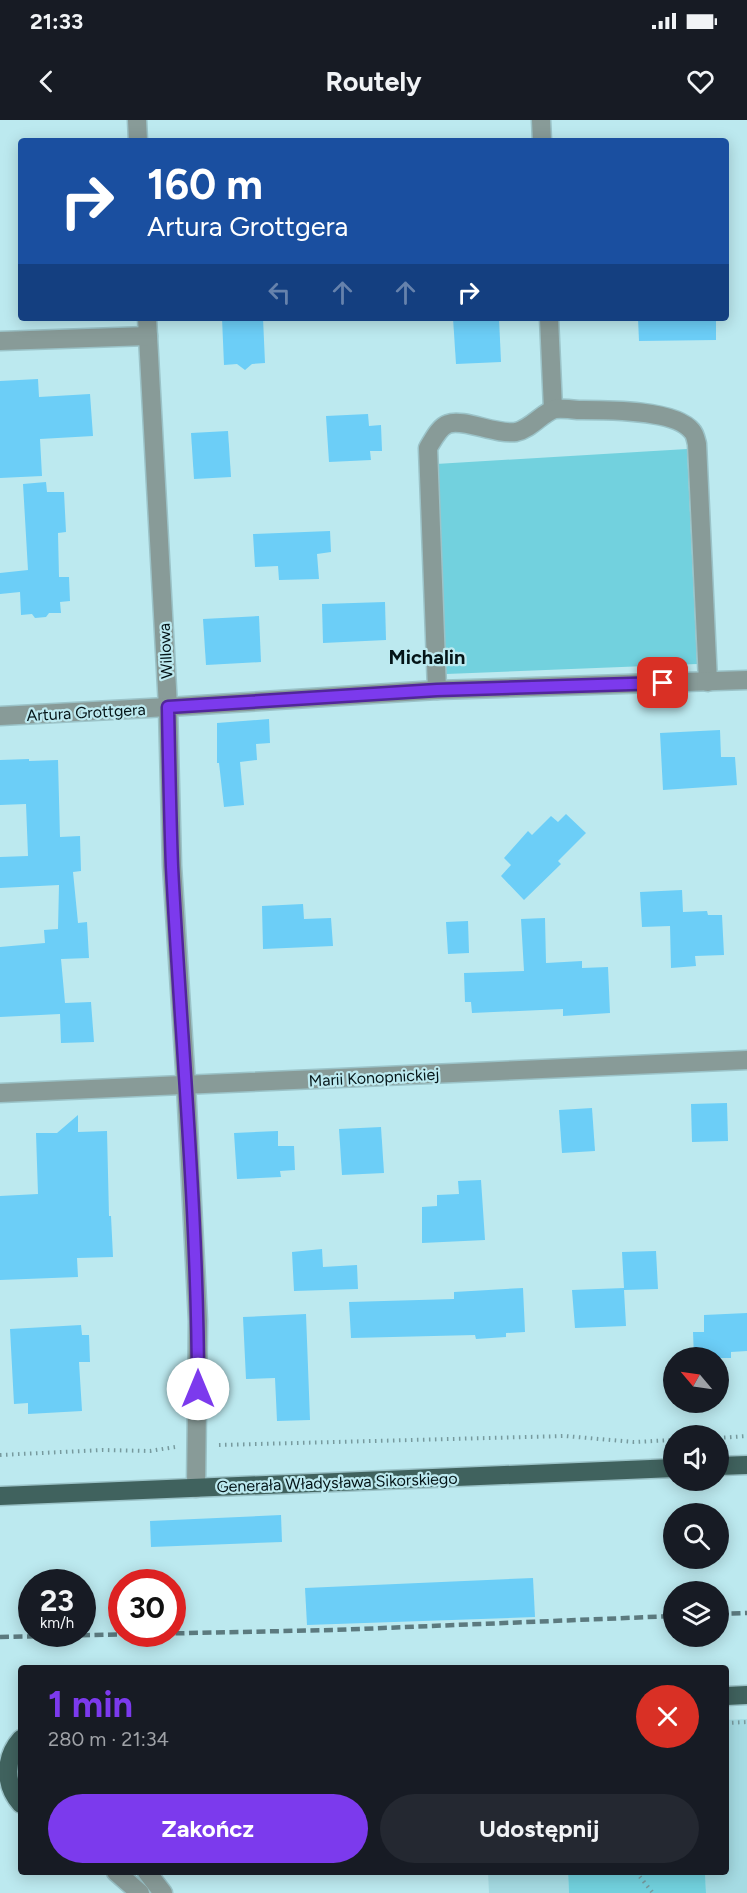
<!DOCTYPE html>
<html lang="pl">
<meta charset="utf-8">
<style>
body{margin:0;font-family:Figtree,sans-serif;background:#242831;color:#f1f3f6;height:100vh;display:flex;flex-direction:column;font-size:22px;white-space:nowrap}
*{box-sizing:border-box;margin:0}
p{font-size:20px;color:#9ea1a6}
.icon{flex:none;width:33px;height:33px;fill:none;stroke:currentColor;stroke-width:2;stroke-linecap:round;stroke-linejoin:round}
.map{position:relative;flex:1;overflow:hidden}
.details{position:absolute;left:18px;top:1545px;width:711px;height:210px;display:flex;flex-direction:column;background:#171b24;border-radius:6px;box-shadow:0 3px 15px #0003}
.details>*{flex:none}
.banner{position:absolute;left:18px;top:18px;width:711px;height:183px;border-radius:6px;box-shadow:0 3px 15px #0003;background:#1a4fa0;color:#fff;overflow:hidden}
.needle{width:39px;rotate:299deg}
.buttons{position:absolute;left:663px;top:1227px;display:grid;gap:12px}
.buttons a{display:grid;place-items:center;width:66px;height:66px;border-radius:50%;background:#171b24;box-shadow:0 3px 15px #0003;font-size:30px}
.speed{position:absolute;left:18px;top:1449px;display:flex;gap:12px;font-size:30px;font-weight:700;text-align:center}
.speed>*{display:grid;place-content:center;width:78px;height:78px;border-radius:50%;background:#171b24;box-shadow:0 3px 15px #0003;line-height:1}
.speed small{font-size:15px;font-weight:400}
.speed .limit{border:9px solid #d22;background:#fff;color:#111}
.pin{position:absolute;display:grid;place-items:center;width:51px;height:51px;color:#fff;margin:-26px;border-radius:12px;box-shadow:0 3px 9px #0006}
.me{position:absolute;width:66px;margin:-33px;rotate:0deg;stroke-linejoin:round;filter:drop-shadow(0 0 4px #0008)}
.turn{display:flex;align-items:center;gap:21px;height:126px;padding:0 30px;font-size:27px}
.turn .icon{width:78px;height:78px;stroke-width:2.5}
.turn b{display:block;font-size:42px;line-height:51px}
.lanes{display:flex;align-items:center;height:57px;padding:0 30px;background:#0003;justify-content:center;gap:30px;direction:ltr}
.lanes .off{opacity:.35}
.round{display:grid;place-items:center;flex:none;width:63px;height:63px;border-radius:32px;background:#242831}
.headline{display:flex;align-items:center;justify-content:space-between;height:102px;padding:0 30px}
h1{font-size:36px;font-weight:700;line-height:45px;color:#7c3aed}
.action{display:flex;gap:12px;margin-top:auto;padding:12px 30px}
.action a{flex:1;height:69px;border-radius:36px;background:#7c3aed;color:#fff;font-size:24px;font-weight:700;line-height:69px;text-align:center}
.action a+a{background:#242831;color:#f1f3f6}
.status{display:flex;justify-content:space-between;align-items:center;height:42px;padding:0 30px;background:#171b24;direction:ltr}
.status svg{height:16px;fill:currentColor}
header{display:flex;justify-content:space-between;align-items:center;height:78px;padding:0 30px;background:#171b24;font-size:27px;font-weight:700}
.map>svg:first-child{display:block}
.built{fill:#a5dbe3}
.green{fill:#72d1de}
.building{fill:#6ccef7}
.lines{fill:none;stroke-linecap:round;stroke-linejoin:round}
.minor-casing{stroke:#9bc3c8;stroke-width:21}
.major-casing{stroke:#9bc3c8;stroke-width:21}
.path{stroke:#779a9e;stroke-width:4;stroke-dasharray:1.5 4.5;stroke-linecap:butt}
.minor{stroke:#889b98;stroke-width:18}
.major{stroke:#40625e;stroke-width:18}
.rail{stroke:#5c7a7f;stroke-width:4.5;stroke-dasharray:9 4.5;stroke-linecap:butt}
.route-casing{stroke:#51269a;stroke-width:15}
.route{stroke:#7c3aed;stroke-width:10}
.labels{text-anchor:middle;stroke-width:4.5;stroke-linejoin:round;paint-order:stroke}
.street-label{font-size:16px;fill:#041417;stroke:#bce9ef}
.quarter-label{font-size:20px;font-weight:bold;fill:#041417;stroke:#bce9ef}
</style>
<div class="status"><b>21:33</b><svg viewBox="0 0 49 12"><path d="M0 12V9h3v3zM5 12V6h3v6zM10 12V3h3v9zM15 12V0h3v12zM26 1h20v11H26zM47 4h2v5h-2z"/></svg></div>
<header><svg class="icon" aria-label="back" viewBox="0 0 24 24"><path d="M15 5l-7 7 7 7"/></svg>Routely<svg class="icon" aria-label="heart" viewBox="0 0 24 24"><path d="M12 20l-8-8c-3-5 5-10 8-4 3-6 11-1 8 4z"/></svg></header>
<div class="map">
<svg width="747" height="1773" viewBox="0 0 747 1773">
<rect width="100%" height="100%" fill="#bce9ef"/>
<g class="built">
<path d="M747 1599V1773H706L705 1752H726V1600Z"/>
<path d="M488 1752H568L569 1773H489Z"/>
</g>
<g class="green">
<path d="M687 329 697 544 446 554 436 344Z"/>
<path d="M568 1752H705L706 1773H569Z"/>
</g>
<g class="building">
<path d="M222 198H263L265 243 252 244 245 250 237 244 224 245Z"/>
<path d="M453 198H499L501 242 456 244Z"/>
<path d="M638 198H716V220L639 221Z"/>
<path d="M38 259 39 277 90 274 93 316 40 319 42 356 0 358V261Z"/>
<path d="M368 294 369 306 381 305 382 331H370L371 340 329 342 326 296Z"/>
<path d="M228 311 231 357 194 359 191 313Z"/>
<path d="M46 362 47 372H64L66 412 58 413 59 457H69L70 481 60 482 61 493H49L46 497 35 498 32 494 21 495 20 472 0 474V453L28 450 23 364Z"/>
<path d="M330 411 331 432 317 434 319 459 279 460 278 446 255 447 253 414Z"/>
<path d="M385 482 386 520 323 523 322 484Z"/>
<path d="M259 496 261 542 206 545 203 499Z"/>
<path d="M269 599 270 623 256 624 257 640 240 642 244 685 224 687 219 643H217V603Z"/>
<path d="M720 610 721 637H735L737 665 663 670 660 613Z"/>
<path d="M29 639V641L58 640 60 717 80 716 81 751 73 752 78 803 87 802 89 838 61 839 65 883 91 882 94 922 61 923 60 894 0 897V827L45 823 44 810 58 809 59 765 0 768V737L28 736 26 684 0 685V640Z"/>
<path d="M566 694 586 713 558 741 561 744 524 780 501 756 511 745 504 738 528 711 532 715 551 696 558 702Z"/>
<path d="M682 770 683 792 707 791 708 795H722L724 835 695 836 696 846 671 848 670 806 642 807 640 772Z"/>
<path d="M303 784 304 799 331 798 333 826 263 829 262 786Z"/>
<path d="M545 798 546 843 582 841V848L608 847 610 893 563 896V889L472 893 471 882H465L464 853 524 851 521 799Z"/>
<path d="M468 801 469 833 448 834 446 802Z"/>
<path d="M727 983 728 1021 692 1022 691 984Z"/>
<path d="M592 988 595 1031 562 1033 559 990Z"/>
<path d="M78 995V1012L107 1011 109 1096H111L113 1137 77 1138 78 1157 0 1160V1076L38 1074 36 1013H57Z"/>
<path d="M381 1007 384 1053 342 1055 339 1009Z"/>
<path d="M278 1011V1026H294L295 1050 280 1051 281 1057 237 1059 234 1013Z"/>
<path d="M481 1060 485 1120 422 1123V1087L437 1086V1075L459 1074 458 1061Z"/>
<path d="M322 1129 323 1147 357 1145 358 1169 294 1171 292 1132Z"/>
<path d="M656 1131 658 1169 624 1170 626 1206 575 1208 572 1170 624 1168 622 1132Z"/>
<path d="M523 1168 525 1212 506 1213V1217L476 1219 475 1215 351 1218 349 1182 454 1179V1172Z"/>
<path d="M747 1193V1231L731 1232V1238H694L693 1212H704V1195Z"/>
<path d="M306 1194 310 1300 277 1301 275 1258 246 1259 243 1197Z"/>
<path d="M81 1205 82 1215H89L90 1242H79L82 1291 28 1294V1283L14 1284 10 1209Z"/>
<path d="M281 1395 282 1422 151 1427 150 1401Z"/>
<path d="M533 1458 535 1497 307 1505 305 1468Z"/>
</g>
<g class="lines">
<defs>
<g id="minor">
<path d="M137 0 138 21"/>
<path d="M541 0 542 21"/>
<path d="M147 198 168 587 172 746 186 965 198 1201 196 1368"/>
<path d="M549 198 553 289"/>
<path d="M0 221 148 216"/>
<path d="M437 570 428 328C433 320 439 307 448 304 463 298 496 315 516 312 531 309 543 292 555 289 562 288 570 289 578 290 604 290 675 289 692 311 695 314 696 320 697 324L708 562"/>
<path d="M0 596 168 587 437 570 747 560"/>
<path d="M0 973 747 940"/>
<path d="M116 1752 140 1773"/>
<path d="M147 1752 163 1773"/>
</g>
<g id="major">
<path d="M718 1346 747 1345"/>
<path d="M0 1376 674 1348"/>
<path d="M726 1576 747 1575"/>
<path d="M21 1619C4 1638 4 1665 21 1684"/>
</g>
</defs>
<use href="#minor" class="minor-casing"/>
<use href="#major" class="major-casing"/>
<g class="path">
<path d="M718 1318 747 1316"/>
<path d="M219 1325 565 1316 634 1322 674 1320"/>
<path d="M0 1335 103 1330 150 1331 175 1327"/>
<path d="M726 1603 747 1602"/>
<path d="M636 1752 653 1773"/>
</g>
<use href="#minor" class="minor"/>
<use href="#major" class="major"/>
<g class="rail">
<path d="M718 1494 747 1493"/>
<path d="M0 1517 334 1510 674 1496"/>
</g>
</g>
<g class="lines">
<defs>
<path id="route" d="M198 1269C198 1095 181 921 172 747 170 694 169 640 168 587L437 570 663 563"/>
</defs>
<use href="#route" class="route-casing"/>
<use href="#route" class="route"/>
</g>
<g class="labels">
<g class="street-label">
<text transform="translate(165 531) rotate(-93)" y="6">Willowa</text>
<text transform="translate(86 592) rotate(-3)" y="6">Artura Grottgera</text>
<text transform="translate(374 957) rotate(-3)" y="6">Marii Konopnickiej</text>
<text transform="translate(337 1362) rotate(-2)" y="6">Generała Władysława Sikorskiego</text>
</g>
<g class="quarter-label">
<text x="427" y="544">Michalin</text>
</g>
</g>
</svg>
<div class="buttons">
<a><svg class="needle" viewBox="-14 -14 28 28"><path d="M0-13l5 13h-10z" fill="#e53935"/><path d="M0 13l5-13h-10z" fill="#9ea1a6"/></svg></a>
<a><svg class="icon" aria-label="sound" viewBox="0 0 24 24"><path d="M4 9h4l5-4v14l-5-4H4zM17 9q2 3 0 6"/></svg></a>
<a><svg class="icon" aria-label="search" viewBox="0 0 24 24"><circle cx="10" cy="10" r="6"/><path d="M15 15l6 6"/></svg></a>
<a><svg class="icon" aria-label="layers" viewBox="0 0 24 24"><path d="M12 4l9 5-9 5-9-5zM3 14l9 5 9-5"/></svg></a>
</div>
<div class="speed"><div>23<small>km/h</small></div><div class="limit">30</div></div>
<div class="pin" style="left:663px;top:563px;background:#d93025"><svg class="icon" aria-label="arrive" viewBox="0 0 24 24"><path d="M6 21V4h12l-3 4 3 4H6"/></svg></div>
<svg class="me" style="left:198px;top:1269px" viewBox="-20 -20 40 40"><circle r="19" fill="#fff"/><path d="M0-13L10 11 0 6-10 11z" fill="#7c3aed"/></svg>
<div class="banner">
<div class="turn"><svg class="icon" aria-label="right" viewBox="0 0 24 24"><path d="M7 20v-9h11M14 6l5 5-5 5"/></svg><div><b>160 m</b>Artura Grottgera</div></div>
<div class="lanes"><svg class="icon off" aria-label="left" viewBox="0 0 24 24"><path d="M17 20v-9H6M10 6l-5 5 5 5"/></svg><svg class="icon off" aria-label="ahead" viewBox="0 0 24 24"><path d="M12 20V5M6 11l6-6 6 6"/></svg><svg class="icon off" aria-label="ahead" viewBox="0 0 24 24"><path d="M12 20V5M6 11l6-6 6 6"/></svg><svg class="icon" aria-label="right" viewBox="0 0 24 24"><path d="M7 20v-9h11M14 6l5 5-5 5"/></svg></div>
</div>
<section class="details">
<div class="headline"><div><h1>1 min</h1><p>280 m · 21:34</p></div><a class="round" style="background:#d93025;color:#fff"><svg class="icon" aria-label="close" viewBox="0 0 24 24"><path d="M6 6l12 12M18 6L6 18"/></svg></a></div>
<div class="action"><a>Zakończ</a><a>Udostępnij</a></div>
</section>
</div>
